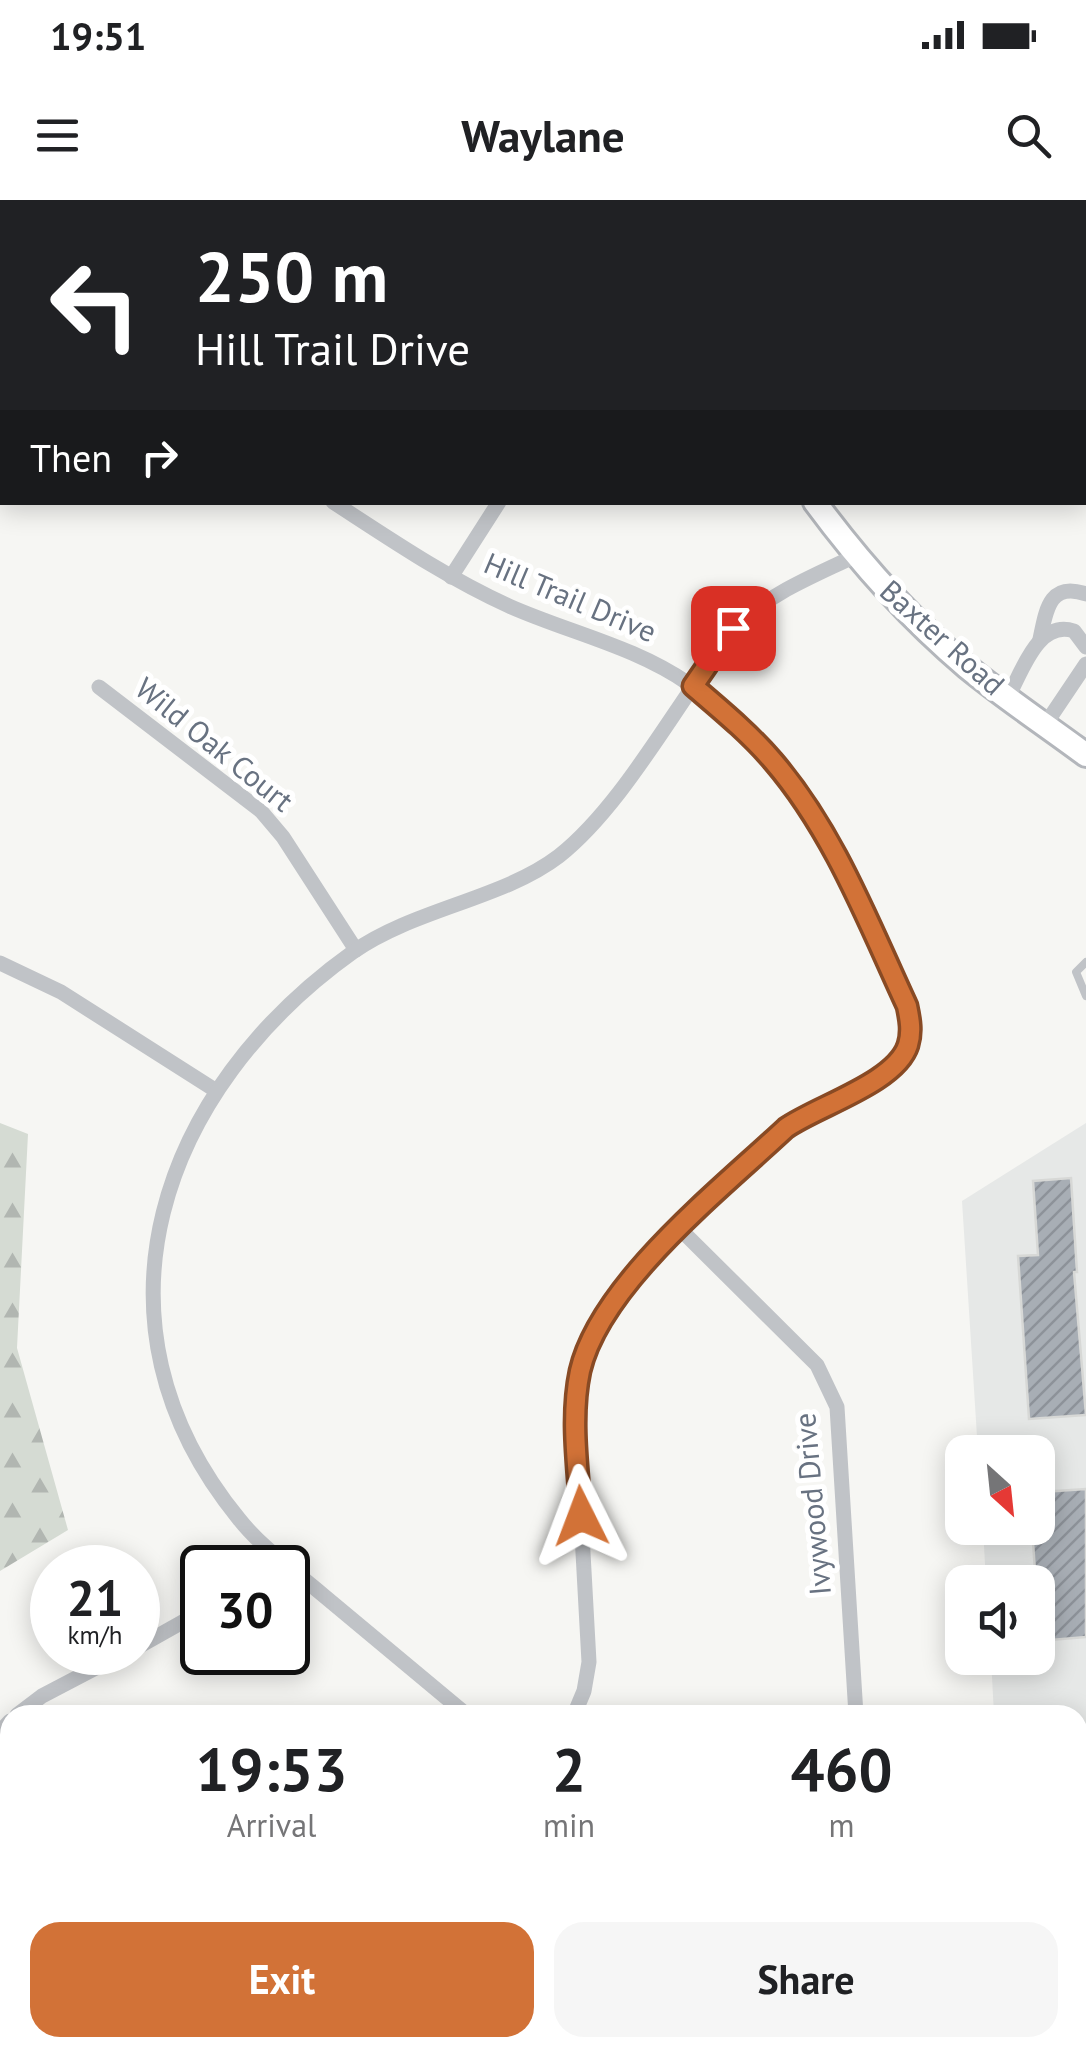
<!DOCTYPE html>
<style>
body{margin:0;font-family:"PT Sans",sans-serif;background:#f6f6f6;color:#202124;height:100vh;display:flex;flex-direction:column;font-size:38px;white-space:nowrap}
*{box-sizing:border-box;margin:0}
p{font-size:32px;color:#757577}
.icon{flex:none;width:55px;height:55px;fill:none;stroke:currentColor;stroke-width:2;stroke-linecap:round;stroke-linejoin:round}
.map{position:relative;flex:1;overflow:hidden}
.panel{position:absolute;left:0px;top:1505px;width:1088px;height:352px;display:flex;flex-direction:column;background:#fff;border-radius:30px 30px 0 0;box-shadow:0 5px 25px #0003}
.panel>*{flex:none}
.hud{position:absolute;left:0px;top:0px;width:1088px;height:305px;box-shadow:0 5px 25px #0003;background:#202124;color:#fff;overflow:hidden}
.needle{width:65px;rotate:153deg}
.controls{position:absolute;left:945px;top:1235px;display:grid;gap:20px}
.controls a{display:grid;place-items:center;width:110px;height:110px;border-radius:20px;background:#fff;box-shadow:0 5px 25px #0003;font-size:50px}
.speed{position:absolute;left:30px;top:1345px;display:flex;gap:20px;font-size:50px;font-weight:700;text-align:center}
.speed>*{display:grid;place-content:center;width:130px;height:130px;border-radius:50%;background:#fff;box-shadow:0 5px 25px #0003;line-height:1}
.speed small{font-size:25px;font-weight:400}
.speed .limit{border:5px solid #111;border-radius:15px;background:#fff;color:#111}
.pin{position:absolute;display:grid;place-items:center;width:85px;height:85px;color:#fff;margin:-42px;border-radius:20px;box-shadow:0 5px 15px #0006}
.me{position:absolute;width:110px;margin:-55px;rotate:357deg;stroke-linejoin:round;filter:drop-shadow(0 0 8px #0008)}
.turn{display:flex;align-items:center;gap:35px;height:210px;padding:0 30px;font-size:45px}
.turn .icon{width:130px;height:130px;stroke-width:2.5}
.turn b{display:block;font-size:70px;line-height:85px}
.then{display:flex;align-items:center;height:95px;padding:0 30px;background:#0003;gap:20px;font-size:38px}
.eta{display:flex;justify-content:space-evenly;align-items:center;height:170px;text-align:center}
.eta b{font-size:60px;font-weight:600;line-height:70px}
.button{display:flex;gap:20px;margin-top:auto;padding:20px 30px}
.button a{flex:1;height:115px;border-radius:30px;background:#d27237;color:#fff;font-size:40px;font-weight:600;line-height:115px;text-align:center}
.button a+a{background:#f6f6f6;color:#202124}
.status{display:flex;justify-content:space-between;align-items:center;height:70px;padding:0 50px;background:#fff;direction:ltr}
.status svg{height:28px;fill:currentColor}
header{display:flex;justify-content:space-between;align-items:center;height:130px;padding:0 30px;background:#fff;font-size:45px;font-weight:600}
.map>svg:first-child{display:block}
.built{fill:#e6e8e7}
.grass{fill:#d5dbd3}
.forest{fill:url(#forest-firs)}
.building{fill:url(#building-hatch);stroke:#d7d8d6;stroke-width:2.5}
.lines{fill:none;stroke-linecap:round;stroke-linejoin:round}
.secondary-casing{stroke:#b3b6bb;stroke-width:28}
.lane{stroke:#c0c3c7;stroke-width:8}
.street{stroke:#c0c3c7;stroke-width:15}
.secondary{stroke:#fff;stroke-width:22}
.route-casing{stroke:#884a24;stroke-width:25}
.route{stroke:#d27237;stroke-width:18}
.labels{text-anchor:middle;stroke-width:10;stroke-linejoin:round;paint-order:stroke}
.street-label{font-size:30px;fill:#687281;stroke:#fff}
</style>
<div class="status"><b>19:51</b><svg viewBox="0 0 49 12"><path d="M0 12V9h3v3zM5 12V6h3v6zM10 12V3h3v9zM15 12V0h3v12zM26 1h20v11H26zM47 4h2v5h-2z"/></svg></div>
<header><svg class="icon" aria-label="menu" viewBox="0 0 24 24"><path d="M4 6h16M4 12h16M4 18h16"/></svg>Waylane<svg class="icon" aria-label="search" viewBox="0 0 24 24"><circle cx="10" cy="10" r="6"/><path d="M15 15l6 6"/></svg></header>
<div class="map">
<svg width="1086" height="1857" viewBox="0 0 1086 1857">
<defs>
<pattern id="forest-firs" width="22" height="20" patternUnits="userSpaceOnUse" patternTransform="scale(2.5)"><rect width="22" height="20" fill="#d5dbd3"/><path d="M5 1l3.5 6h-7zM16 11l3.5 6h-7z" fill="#b1b6b1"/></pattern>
<pattern id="building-hatch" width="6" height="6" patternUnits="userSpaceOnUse" patternTransform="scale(2.5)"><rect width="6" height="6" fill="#a8aeb5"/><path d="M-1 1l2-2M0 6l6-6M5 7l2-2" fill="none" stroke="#8d9299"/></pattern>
</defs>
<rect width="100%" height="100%" fill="#f6f6f3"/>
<path class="built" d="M1086 923V1822L1078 1823V1515H994L991 1458H1038V1382H986L983 1328H1038V1252H978L962 1001Z"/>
<path class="grass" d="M580 1848H876L872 1857H588Z"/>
<g class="forest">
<path d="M0 923 28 934 17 1148 68 1330 0 1371Z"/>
<path d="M486 1848H580L588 1857H498Z"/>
<path d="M876 1848H1058L1059 1857H872Z"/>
</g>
<g class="building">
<path d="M1071 978 1077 1072H1074L1086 1215 1029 1219 1018 1056 1038 1055 1033 981Z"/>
<path d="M1086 1289V1437L1039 1441 1038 1382H1012L1035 1371 1032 1328 1044 1325 1042 1292Z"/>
</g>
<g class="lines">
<defs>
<g id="secondary">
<path d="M656 0 657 2"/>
<path d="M815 302C860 363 909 418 967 467 1005 498 1047 526 1086 555"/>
</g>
</defs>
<use href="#secondary" class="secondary-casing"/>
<g class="lane">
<path d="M1086 762 1076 772 1086 796"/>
<path d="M1078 1665 1086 1718"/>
<path d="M1078 1797 1086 1796"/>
</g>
<g class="street">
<path d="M298 0 302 2"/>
<path d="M419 2 422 0"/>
<path d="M958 2 959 0"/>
<path d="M1011 2V0"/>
<path d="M1085 124 1086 123"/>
<path d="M0 134 2 135"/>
<path d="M333 302C390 339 447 378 509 406 570 433 634 446 689 484 801 560 852 688 907 806 910 819 912 832 908 845 896 882 817 906 785 928 729 982 647 1047 605 1112 586 1141 580 1174 575 1207L589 1462 584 1491 574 1515"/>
<path d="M451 377 499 302"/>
<path d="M1040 439C1046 411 1049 381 1086 394"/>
<path d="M99 487 261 611 283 637 356 750"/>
<path d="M1008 497C1022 472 1038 419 1074 431L1086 447"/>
<path d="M1045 525 1086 464"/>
<path d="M0 763 61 792 215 890"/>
<path d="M680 1029 817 1165 837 1207 856 1515"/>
<path d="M256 1368 273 1353"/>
<path d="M138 1447 202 1411"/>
<path d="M17 1515 42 1496 126 1452"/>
<path d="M467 1515C419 1475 371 1435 323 1395 295 1371 262 1348 239 1319 77 1121 161 889 353 752 414 709 503 699 559 656 611 615 656 540 694 485 708 466 720 442 737 425 770 393 814 376 855 356"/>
<path d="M0 1532 10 1521"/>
<path d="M0 1617 10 1625"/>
<path d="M1078 1665 1086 1664"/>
</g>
<use href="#secondary" class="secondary"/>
</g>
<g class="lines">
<defs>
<path id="route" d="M581 1316C578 1269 570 1218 580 1171 600 1084 721 989 786 928 817 906 896 883 908 845 912 832 910 820 907 806 868 722 834 632 773 561 749 533 721 510 693 486L733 428"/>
</defs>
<use href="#route" class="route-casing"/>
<use href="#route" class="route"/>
</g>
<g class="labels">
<g class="street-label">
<text transform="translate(570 398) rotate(23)" y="10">Hill Trail Drive</text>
<text transform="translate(942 438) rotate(42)" y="10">Baxter Road</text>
<text transform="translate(214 545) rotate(39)" y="10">Wild Oak Court</text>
<text transform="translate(813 1304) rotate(-95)" y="10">Ivywood Drive</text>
</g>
</g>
</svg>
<div class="controls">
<a><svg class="needle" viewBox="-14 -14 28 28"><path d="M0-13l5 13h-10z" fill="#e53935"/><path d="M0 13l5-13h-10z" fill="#757577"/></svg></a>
<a><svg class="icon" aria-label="sound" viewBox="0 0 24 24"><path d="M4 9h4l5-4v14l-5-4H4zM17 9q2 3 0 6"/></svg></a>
</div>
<div class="speed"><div>21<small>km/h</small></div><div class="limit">30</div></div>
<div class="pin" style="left:733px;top:428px;background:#d93025"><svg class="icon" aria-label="arrive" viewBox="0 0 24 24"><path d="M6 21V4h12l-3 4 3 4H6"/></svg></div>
<svg class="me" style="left:581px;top:1316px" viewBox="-20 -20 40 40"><path d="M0-17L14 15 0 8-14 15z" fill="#d27237" stroke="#fff" stroke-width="4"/></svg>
<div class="hud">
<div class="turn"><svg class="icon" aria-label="left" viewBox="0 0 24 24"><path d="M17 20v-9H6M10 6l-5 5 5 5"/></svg><div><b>250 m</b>Hill Trail Drive</div></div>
<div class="then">Then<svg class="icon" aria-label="right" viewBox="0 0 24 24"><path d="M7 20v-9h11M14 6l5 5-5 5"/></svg></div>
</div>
<section class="panel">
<div class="eta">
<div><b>19:53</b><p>Arrival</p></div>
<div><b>2</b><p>min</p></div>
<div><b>460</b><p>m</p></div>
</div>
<div class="button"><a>Exit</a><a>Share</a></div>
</section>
</div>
